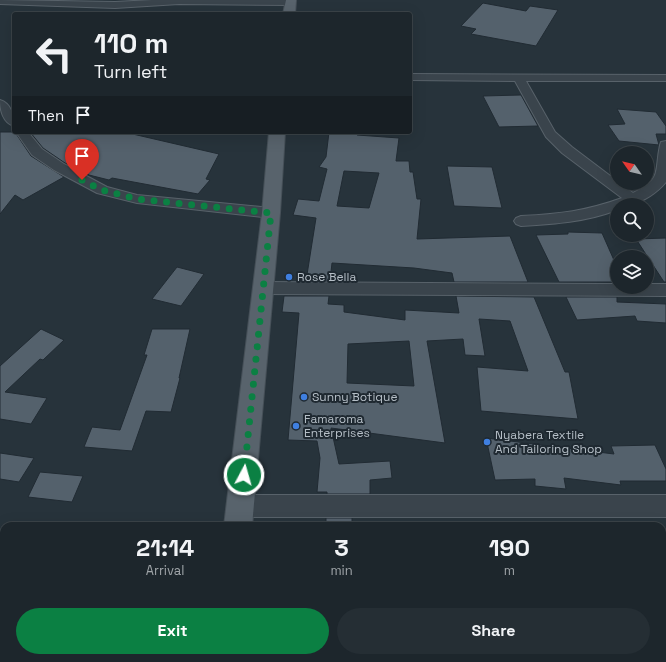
<!DOCTYPE html>
<style>
body{margin:0;font-family:"Space Grotesk",sans-serif;background:#252e34;color:#f1f3f6;height:100vh;display:flex;flex-direction:column;font-size:15px;white-space:nowrap}
*{box-sizing:border-box;margin:0}
p{font-size:13px;color:#a0a5a9}
.icon{flex:none;width:22px;height:22px;fill:none;stroke:currentColor;stroke-width:2;stroke-linecap:round;stroke-linejoin:round}
.map{position:relative;flex:1;overflow:hidden}
.drawer{position:absolute;left:0px;top:522px;width:666px;height:140px;display:flex;flex-direction:column;background:#1d262c;border-radius:12px 12px 0 0;box-shadow:0 4px 16px #0002,0 0 0 1px #3b4348}
.drawer>*{flex:none}
.hud{position:absolute;left:12px;top:12px;width:400px;height:122px;border-radius:4px;box-shadow:0 4px 16px #0002,0 0 0 1px #3b4348;background:#1d262c;color:#f1f3f6;overflow:hidden}
.needle{width:26px;rotate:304deg}
.controls{position:absolute;left:610px;top:146px;display:grid;gap:8px}
.controls a{display:grid;place-items:center;width:44px;height:44px;border-radius:50%;background:#1d262c;box-shadow:0 4px 16px #0002,0 0 0 1px #3b4348;font-size:20px}
.pin{position:absolute;display:grid;place-items:center;width:34px;height:34px;color:#fff;margin:-41px -17px;border-radius:50% 50% 50% 0;rotate:-45deg;box-shadow:0 0 4px #0007}
.pin .icon{rotate:45deg}
.me{position:absolute;width:44px;margin:-22px;rotate:6deg;stroke-linejoin:round;filter:drop-shadow(0 0 3px #0008)}
.turn{display:flex;align-items:center;gap:14px;height:84px;padding:0 16px;font-size:18px}
.turn .icon{width:52px;height:52px;stroke-width:2.5}
.turn b{display:block;font-size:28px;line-height:34px}
.then{display:flex;align-items:center;height:38px;padding:0 16px;background:#0003;gap:8px;font-size:15px}
.eta{display:flex;justify-content:space-evenly;align-items:center;height:68px;text-align:center}
.eta b{font-size:24px;font-weight:700;line-height:28px}
.cta{display:flex;gap:8px;margin-top:auto;padding:8px 16px}
.cta a{flex:1;height:46px;border-radius:24px;background:#0b8043;color:#fff;font-size:16px;font-weight:700;line-height:46px;text-align:center}
.cta a+a{background:#252e34;color:#f1f3f6}
.map>svg:first-child{display:block}
.building{fill:#54616c;stroke:#212b33;fill-rule:evenodd}
.lines{fill:none;stroke-linecap:round;stroke-linejoin:round}
.minor-casing{stroke:#58626a;stroke-width:2}
.primary-casing{stroke:#465058;stroke-width:2}
.minor{fill:#3a444c;fill-rule:evenodd}
.primary{fill:#58636c;fill-rule:evenodd}
.route{stroke:#0b8043;stroke-width:7;stroke-dasharray:0 12.6}
.shop-dot{fill:#3f7fe0;stroke:#1f2931;stroke-width:1.5}
.labels{text-anchor:middle;stroke-width:4;stroke-linejoin:round;paint-order:stroke}
.poi-label{font-size:12px;fill:#b6bfc7;stroke:#1f2931;text-anchor:start}
</style>
<div class="map">
<svg width="666" height="662" viewBox="0 0 666 662">
<rect width="100%" height="100%" fill="#27333b"/>
<g class="building">
<path d="M483 3 526 11 530 6 558 10 536 46 471 34 476 29 461 26Z"/>
<path d="M521 95 538 126 499 127 483 96Z"/>
<path d="M617 109 656 112 666 126V134H656L659 145 619 141 608 125 625 124Z"/>
<path d="M0 132H15L31 156 64 177 23 200 15 195 0 214Z"/>
<path d="M30 132H124L219 154 206 179 210 180 198 194 112 178 109 180 89 175 65 163 43 148Z"/>
<path d="M329 132H357V135L399 138 396 161H409L410 172H413L417 199H421L417 239 510 236 528 282H454L452 273 414 268 332 263 330 281H306L316 218 293 215 298 199 319 201 327 169 319 167 326 157ZM344 171 379 173 369 208 337 206Z"/>
<path d="M447 166 492 167 502 208 454 206Z"/>
<path d="M568 232 602 233 617 267V282H559L536 235 568 234Z"/>
<path d="M666 238V282H664L636 239Z"/>
<path d="M177 267 204 274 181 306 152 299Z"/>
<path d="M284 296H329L328 304 344 305V312L405 320V310L459 313 456 296 534 297 565 372H569L578 419 481 411 477 367 528 371 510 321 479 319 485 356 465 355 463 339 427 341 445 443 331 428 339 464 390 461 392 478 370 480V494H327V492H317L320 458 317 441 288 440 299 313 282 312ZM409 341 414 386 347 383 348 344Z"/>
<path d="M566 297H617V302L666 304V323L637 321 635 316 577 320Z"/>
<path d="M41 329 64 340 43 360 40 359 5 392 47 398 31 424 0 419V366Z"/>
<path d="M152 329H190L179 378H180L171 412 146 411 132 451 84 447 92 427 120 430 147 355H144Z"/>
<path d="M486 438 614 454 611 446 655 445 666 469V481H620L621 485 564 478 566 489 535 486V479L495 480Z"/>
<path d="M0 453 34 458 19 482 0 479Z"/>
<path d="M40 472 83 476 72 502 28 497Z"/>
<rect x="326" y="518" width="26" height="8"/>
</g>
<g class="lines">
<defs>
<g id="minor">
<path d="M0 0 115 2 152 0H294L295 2 291 5 179 4 115 8 0 4Z"/>
<path d="M410 74 666 75V81H526L555 132 572 147 617 181V183H620L633 193C663 178 654 173 660 145L661 142 666 141V182C658 192 643 202 630 205 626 206 621 205 617 205V210C586 222 554 224 521 226L516 224 514 221 516 218 521 216C560 214 586 211 622 198L562 153 546 137 515 81 410 80Z"/>
<path d="M0 100C11 103 14 116 14 126 3 123 0 110 0 100Z"/>
<path d="M16 132H28L42 149 64 164 107 187 137 195 271 208 276 210 278 213 276 216 271 218 137 203 97 193 54 170 32 155Z"/>
<path d="M263 282 617 284V287H647V284H666V296L263 294 257 292 255 288 257 284Z"/>
<path d="M240 495H666V517H240L232 514 229 506 232 498Z"/>
</g>
<g id="primary">
<path d="M286 0H296L295 14H283Z"/>
<path d="M269 132H285L280 213 252 526H224L262 213Z"/>
<path d="M208 658H242L241 662H207Z"/>
</g>
</defs>
<use href="#minor" class="minor-casing"/>
<use href="#primary" class="primary-casing"/>
<use href="#minor" class="minor"/>
<use href="#primary" class="primary"/>
</g>
<g class="lines">
<path class="route" d="M82 180 102 190 137 199 271 213 244 475"/>
</g>
<g class="shop-dot">
<circle cx="289" cy="277" r="4"/>
<circle cx="304" cy="397" r="4"/>
<circle cx="296" cy="426" r="4"/>
<circle cx="487" cy="442" r="4"/>
</g>
<g class="labels">
<g class="poi-label">
<text x="297" y="281">Rose Bella</text>
<text x="312" y="401">Sunny Botique</text>
<text x="304" y="423">Famaroma<tspan x="304" dy="14">Enterprises</tspan></text>
<text x="495" y="439">Nyabera Textile<tspan x="495" dy="14">And Tailoring Shop</tspan></text>
</g>
</g>
</svg>
<div class="controls">
<a><svg class="needle" viewBox="-14 -14 28 28"><path d="M0-13l5 13h-10z" fill="#e53935"/><path d="M0 13l5-13h-10z" fill="#a0a5a9"/></svg></a>
<a><svg class="icon" aria-label="search" viewBox="0 0 24 24"><circle cx="10" cy="10" r="6"/><path d="M15 15l6 6"/></svg></a>
<a><svg class="icon" aria-label="layers" viewBox="0 0 24 24"><path d="M12 4l9 5-9 5-9-5zM3 14l9 5 9-5"/></svg></a>
</div>
<div class="pin" style="left:82px;top:180px;background:#d93025"><svg class="icon" aria-label="arrive" viewBox="0 0 24 24"><path d="M6 21V4h12l-3 4 3 4H6"/></svg></div>
<svg class="me" style="left:244px;top:475px" viewBox="-20 -20 40 40"><circle r="17" fill="#0b8043" stroke="#fff" stroke-width="3"/><path d="M0-11L8 9 0 5-8 9z" fill="#fff"/></svg>
<div class="hud">
<div class="turn"><svg class="icon" aria-label="left" viewBox="0 0 24 24"><path d="M17 20v-9H6M10 6l-5 5 5 5"/></svg><div><b>110 m</b>Turn left</div></div>
<div class="then">Then<svg class="icon" aria-label="arrive" viewBox="0 0 24 24"><path d="M6 21V4h12l-3 4 3 4H6"/></svg></div>
</div>
<section class="drawer">
<div class="eta">
<div><b>21:14</b><p>Arrival</p></div>
<div><b>3</b><p>min</p></div>
<div><b>190</b><p>m</p></div>
</div>
<div class="cta"><a>Exit</a><a>Share</a></div>
</section>
</div>
